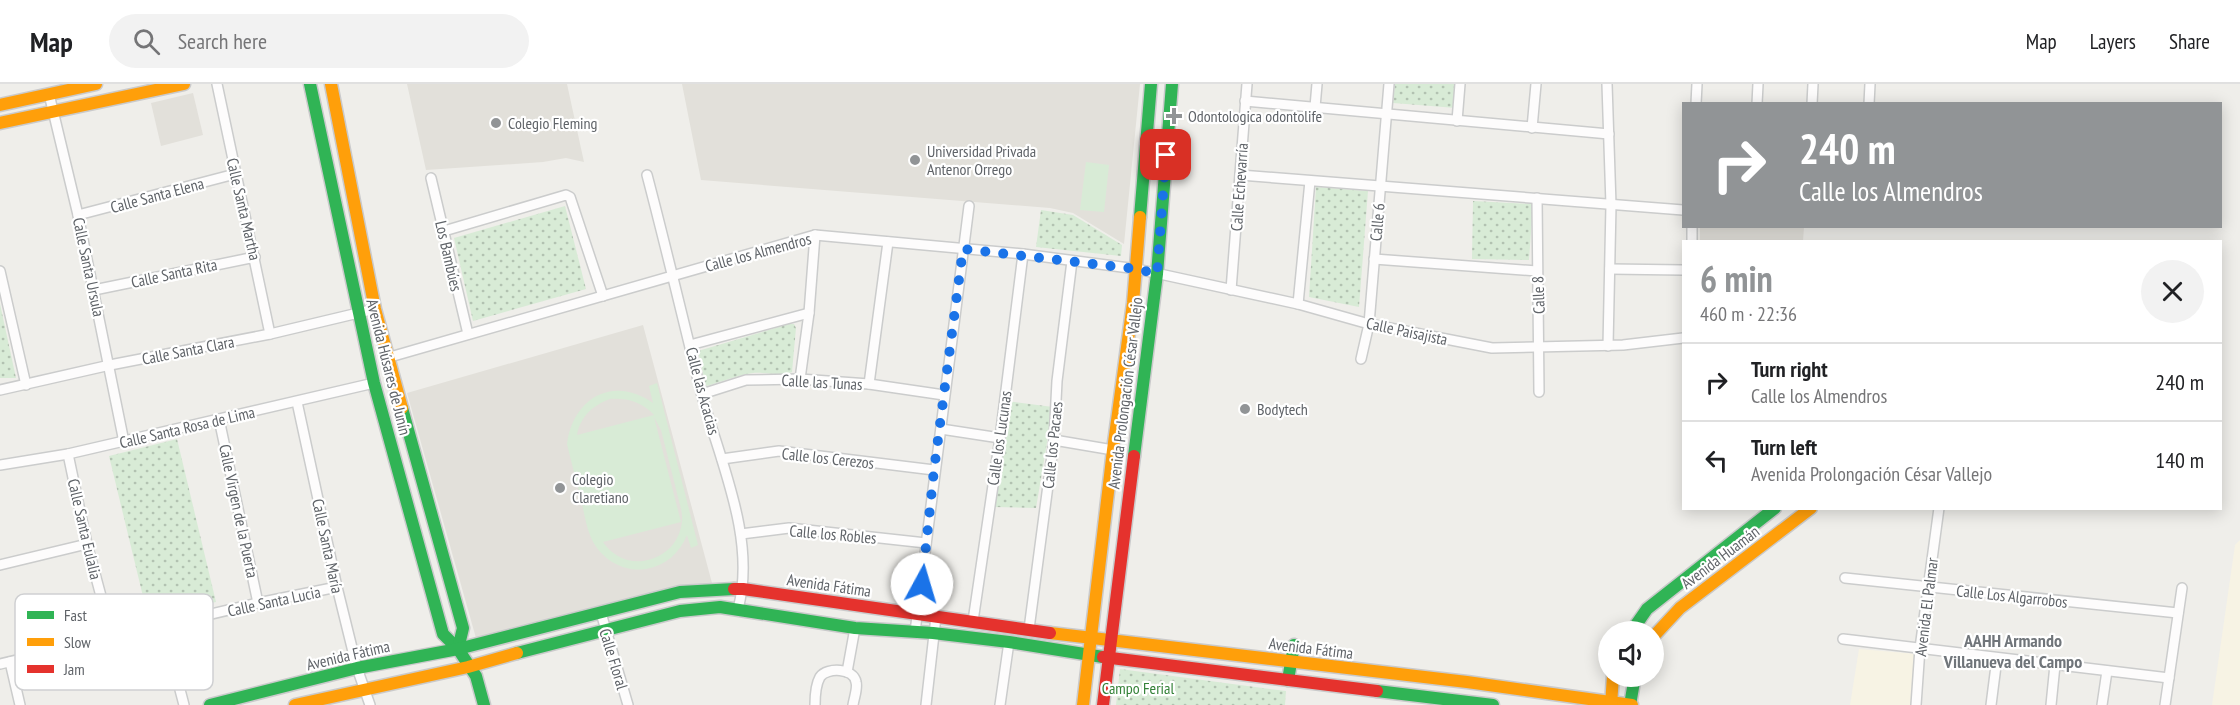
<!DOCTYPE html>
<meta charset="utf-8">
<style>
body{margin:0;font-family:"PT Sans Narrow",sans-serif;background:#f2f2f2;color:#202124;height:100vh;display:flex;flex-direction:column;font-size:22px;white-space:nowrap}
*{box-sizing:border-box;margin:0}
p{font-size:20px;color:#757577}
.icon{flex:none;width:33px;height:33px;fill:none;stroke:currentColor;stroke-width:2;stroke-linecap:round;stroke-linejoin:round}
.map{position:relative;flex:1;overflow:hidden}
.sheet{position:absolute;left:1682px;top:156px;width:540px;height:270px;display:flex;flex-direction:column;background:#fff;border-radius:0px;box-shadow:0 3px 15px #0003}
.sheet>*{flex:none}
.guide{position:absolute;left:1682px;top:18px;width:540px;height:126px;border-radius:0px;box-shadow:0 3px 15px #0003;background:#919496;color:#fff;overflow:hidden}
.fabs{position:absolute;left:1598px;top:537px;display:grid;gap:12px}
.fabs a{display:grid;place-items:center;width:66px;height:66px;border-radius:50%;background:#fff;box-shadow:0 3px 15px #0003;font-size:30px}
.pin{position:absolute;display:grid;place-items:center;width:51px;height:51px;color:#fff;margin:-26px;border-radius:12px;box-shadow:0 3px 9px #0006}
.me{position:absolute;width:66px;margin:-33px;rotate:6deg;stroke-linejoin:round;filter:drop-shadow(0 0 4px #0008)}
.turn{display:flex;align-items:center;gap:21px;height:126px;padding:0 18px;font-size:27px}
.turn .icon{width:78px;height:78px;stroke-width:2.5}
.turn b{display:block;font-size:42px;line-height:51px}
.round{display:grid;place-items:center;flex:none;width:63px;height:63px;border-radius:32px;background:#f2f2f2}
.head{display:flex;align-items:center;justify-content:space-between;height:102px;padding:0 18px}
h1{font-size:36px;font-weight:700;line-height:45px;color:#919496}
ul{padding:0;list-style:none}
li{display:flex;align-items:center;gap:18px;height:78px;padding:0 18px;border-top:2px solid #e0e0e0}
li div{flex:1}
li b{display:block;font-size:22px}
li em{font-style:normal}
header{display:flex;align-items:center;gap:36px;box-sizing:border-box;height:84px;padding:0 30px;background:#fff;border-bottom:2px solid #e0e0e0}
header strong{font-size:28px}
nav{display:flex;gap:33px;margin-inline-start:auto;font-size:21px}
.search{width:420px;height:54px;background:#f2f2f2;display:flex;align-items:center;gap:15px;box-sizing:border-box;padding:0 21px;border-radius:33px;color:#757577;font-size:22px}
.map>svg:first-child{display:block}
.commercial{fill:#f7f3e4}
.education{fill:#e2e0da}
.grass{fill:#d8ebd6;fill-rule:evenodd}
.park{fill:url(#park-dots)}
.lines{fill:none;stroke-linecap:round;stroke-linejoin:round}
.street-casing{stroke:#cbcccc;stroke-width:12}
.fast-casing{stroke:#cacacb;stroke-width:15}
.slow-casing{stroke:#cacacb;stroke-width:15}
.jam-casing{stroke:#cacacb;stroke-width:15}
.street{stroke:#fdfcfc;stroke-width:9}
.fast{stroke:#30b455;stroke-width:12}
.slow{stroke:#ff9f0a;stroke-width:12}
.jam{stroke:#e5322d;stroke-width:12}
.route{stroke:#1a73e8;stroke-width:10;stroke-dasharray:0 18}
.poi-dot{fill:#919496;stroke:#fff;stroke-width:2}
.labels{text-anchor:middle;stroke-width:4.5;stroke-linejoin:round;paint-order:stroke}
.poi-label{font-size:16px;fill:#5f6368;stroke:#fff;text-anchor:start}
.street-label{font-size:16px;fill:#5f6368;stroke:#fff}
.park-label{font-size:16px;fill:#348238;stroke:#fff}
.neighbourhood-label{font-size:18px;font-weight:bold;fill:#70757a;stroke:#fff}
.key{fill:#fff;stroke:#cfd0d2;stroke-width:1.5}
.key-label{font-size:16px;fill:#5f6368}
</style>
<header>
<strong>Map</strong>
<div class="search"><svg class="icon" aria-label="search" viewBox="0 0 24 24"><circle cx="10" cy="10" r="6"/><path d="M15 15l6 6"/></svg>Search here</div>
<nav><a>Map</a><a>Layers</a><a>Share</a></nav>
</header>
<div class="map">
<svg width="2240" height="621" viewBox="0 0 2240 621">
<defs>
<pattern id="park-dots" width="8" height="8" patternUnits="userSpaceOnUse" patternTransform="scale(1.5)"><rect width="8" height="8" fill="#d8ebd6"/><path d="M2 2h.1M6 6h.1" fill="none" stroke="#b2c2b1" stroke-width="1.8" stroke-linecap="round"/></pattern>
</defs>
<rect width="100%" height="100%" fill="#efeeea"/>
<g class="commercial">
<path d="M2240 456V621H2212L2235 461Z"/>
<path d="M1859 565 1917 570 1912 621H1850Z"/>
</g>
<g class="education">
<path d="M407 0H567L584 78 566 74 543 78 426 86Z"/>
<path d="M682 0H1140L1124 160 1073 129 1050 124 701 96Z"/>
<path d="M193 9 203 51 161 62 151 19Z"/>
<path d="M1700 143H1804L1803 157H1700Z"/>
<path d="M643 241 712 499 476 554 407 309Z"/>
</g>
<g class="grass">
<path d="M1086 78 1109 81 1104 128 1080 126Z"/>
<path d="M657 299 698 461 691 464 687 451C679 470 666 481 646 485 622 489 598 473 590 451 585 438 583 423 580 410 575 393 571 377 567 360 573 314 613 291 653 319L649 302ZM610 315C628 314 642 318 654 331L577 351C580 333 593 321 610 315ZM654 333 661 346C666 366 671 385 676 405 678 415 683 427 682 437 680 459 664 474 643 477 626 479 612 471 603 458L681 438Z"/>
</g>
<g class="park">
<path d="M1395 0H1457L1456 24 1393 19Z"/>
<path d="M1316 103 1368 107 1359 223 1309 213Z"/>
<path d="M1473 117 1533 120 1529 176 1472 175Z"/>
<path d="M565 122 586 205 473 237 454 154Z"/>
<path d="M1041 126 1073 131 1122 161 1121 172 1036 163Z"/>
<path d="M0 220 16 294H0Z"/>
<path d="M789 240H794L796 244 792 288C781 293 766 288 753 289 738 291 721 298 706 302L698 267Z"/>
<path d="M1007 317 1053 323 1036 424 993 423Z"/>
<path d="M177 355 216 518 148 533 109 372Z"/>
<path d="M1120 585 1286 607 1285 621H1116Z"/>
</g>
<g class="lines">
<defs>
<g id="street">
<path d="M217 0 270 250"/>
<path d="M1607 0 1611 121 1608 262"/>
<path d="M49 10 78 131 124 358"/>
<path d="M1245 17 1609 50"/>
<path d="M1696 20 1697 0"/>
<path d="M1757 20 1758 0"/>
<path d="M1812 20 1813 0"/>
<path d="M1869 20 1870 0"/>
<path d="M1315 23 1317 0"/>
<path d="M1457 37 1460 0"/>
<path d="M1532 44 1536 0"/>
<path d="M647 91C666 163 683 236 701 308 719 375 757 455 738 525"/>
<path d="M1240 91 1683 126"/>
<path d="M431 94 468 250"/>
<path d="M1537 114 1539 308"/>
<path d="M78 131 235 90"/>
<path d="M444 147 566 111 570 113 603 212"/>
<path d="M1692 158V142"/>
<path d="M1374 175 1537 187"/>
<path d="M1610 185 1683 186"/>
<path d="M0 187 26 301"/>
<path d="M94 206 255 173"/>
<path d="M1231 206 1247 0"/>
<path d="M1298 220 1310 97"/>
<path d="M690 261 809 229"/>
<path d="M390 273 815 151 1023 170 1137 185 1298 220 1369 240 1492 264 1623 261 1683 254"/>
<path d="M1361 275 1369 240 1389 0"/>
<path d="M800 295 809 229 815 151"/>
<path d="M869 300 888 158"/>
<path d="M0 306 110 281 270 250 375 225"/>
<path d="M702 310 746 296 800 295 869 300 944 311"/>
<path d="M297 318 337 503 357 584 370 621"/>
<path d="M219 335 258 519"/>
<path d="M941 345 1000 354"/>
<path d="M1054 356 1113 366"/>
<path d="M68 370 87 460 112 553"/>
<path d="M722 375 779 367 934 386"/>
<path d="M0 381 68 370 374 299"/>
<path d="M741 450 789 444 926 459"/>
<path d="M0 481 87 460"/>
<path d="M1845 494 2178 529"/>
<path d="M601 529 628 621"/>
<path d="M973 537 1000 354 1023 170"/>
<path d="M163 541 184 621"/>
<path d="M1029 545 1054 356 1057 297 1072 177"/>
<path d="M915 548 969 122"/>
<path d="M1843 555 2169 594"/>
<path d="M10 578 20 621"/>
<path d="M0 580 258 519 337 503"/>
<path d="M847 588 855 544"/>
<path d="M815 621C815 613 816 600 820 593 827 583 854 584 856 598 858 604 854 614 853 621"/>
<path d="M926 621 936 533"/>
<path d="M1000 621 1009 558"/>
<path d="M1916 621 1920 564 1939 424"/>
<path d="M1991 621 1997 574"/>
<path d="M2051 621 2055 581"/>
<path d="M2102 621 2107 587"/>
<path d="M2165 621 2182 504"/>
</g>
<g id="fast">
<path d="M310 0 374 299 443 550 458 565 476 592 484 621"/>
<path d="M1140 133 1151 0"/>
<path d="M402 324 463 544 458 565"/>
<path d="M1134 372 1157 190 1172 0"/>
<path d="M1631 548 1647 525 1775 424"/>
<path d="M517 569 680 527 720 523 855 544 933 549 1009 558 1103 573"/>
<path d="M1288 596 1294 561"/>
<path d="M1377 607 1493 621"/>
<path d="M210 621 357 584 458 565 680 508 734 505"/>
<path d="M1630 621 1635 592"/>
</g>
<g id="slow">
<path d="M331 0 375 225 402 324"/>
<path d="M0 21 96 0"/>
<path d="M0 39 184 0"/>
<path d="M1050 549 1467 598 1632 621"/>
<path d="M1653 553 1680 524 1811 424"/>
<path d="M295 621 468 583 517 569"/>
<path d="M1083 621 1113 366 1133 219 1140 133"/>
<path d="M1611 621 1613 592"/>
</g>
<g id="jam">
<path d="M734 505H743L1050 549"/>
<path d="M1103 573 1377 607"/>
<path d="M1103 621 1134 372"/>
</g>
</defs>
<use href="#street" class="street-casing"/>
<use href="#fast" class="fast-casing"/>
<use href="#slow" class="slow-casing"/>
<use href="#jam" class="jam-casing"/>
<use href="#street" class="street"/>
<use href="#fast" class="fast"/>
<use href="#slow" class="slow"/>
<use href="#jam" class="jam"/>
</g>
<g class="lines">
<path class="route" d="M922 500 934 386 963 165 1137 185 1157 190 1166 71"/>
</g>
<g class="poi-dot">
<path d="M1171 23h6v6h6v6h-6v6h-6v-6h-6v-6h6z"/>
<circle cx="496" cy="39" r="6"/>
<circle cx="915" cy="76" r="6"/>
<circle cx="1245" cy="325" r="6"/>
<circle cx="560" cy="404" r="6"/>
</g>
<g class="labels">
<g class="poi-label">
<text x="1188" y="38">Odontologica odontolife</text>
<text x="508" y="45">Colegio Fleming</text>
<text x="927" y="73">Universidad Privada<tspan x="927" dy="18">Antenor Orrego</tspan></text>
<text x="1257" y="331">Bodytech</text>
<text x="572" y="401">Colegio<tspan x="572" dy="18">Claretiano</tspan></text>
</g>
<g class="street-label">
<text transform="translate(1239 103) rotate(-86)" y="6">Calle Echevarría</text>
<text transform="translate(157 111) rotate(-15)" y="6">Calle Santa Elena</text>
<text transform="translate(244 125) rotate(77)" y="6">Calle Santa Martha</text>
<text transform="translate(1377 138) rotate(-85)" y="6">Calle 6</text>
<text transform="translate(758 168) rotate(-15)" y="6">Calle los Almendros</text>
<text transform="translate(449 172) rotate(77)" y="6">Los Bambúes</text>
<text transform="translate(89 183) rotate(78)" y="6">Calle Santa Ursula</text>
<text transform="translate(174 189) rotate(-12)" y="6">Calle Santa Rita</text>
<text transform="translate(1538 211) rotate(-92)" y="6">Calle 8</text>
<text transform="translate(1407 247) rotate(12)" y="6">Calle Paisajista</text>
<text transform="translate(188 266) rotate(-11)" y="6">Calle Santa Clara</text>
<text transform="translate(389 283) rotate(76)" y="6">Avenida Húsares de Junín</text>
<text transform="translate(822 298) rotate(3)" y="6">Calle las Tunas</text>
<text transform="translate(703 307) rotate(75)" y="6">Calle las Acacias</text>
<text transform="translate(1125 309) rotate(-83)" y="6">Avenida Prolongación César Vallejo</text>
<text transform="translate(187 343) rotate(-13)" y="6">Calle Santa Rosa de Lima</text>
<text transform="translate(999 354) rotate(-82)" y="6">Calle los Lucunas</text>
<text transform="translate(1052 361) rotate(-84)" y="6">Calle los Pacaes</text>
<text transform="translate(828 374) rotate(6)" y="6">Calle los Cerezos</text>
<text transform="translate(239 427) rotate(78)" y="6">Calle Virgen de la Puerta</text>
<text transform="translate(85 445) rotate(77)" y="6">Calle Santa Eulalia</text>
<text transform="translate(833 450) rotate(5)" y="6">Calle los Robles</text>
<text transform="translate(328 462) rotate(78)" y="6">Calle Santa María</text>
<text transform="translate(1720 473) rotate(-37)" y="6">Avenida Huamán</text>
<text transform="translate(829 501) rotate(8)" y="6">Avenida Fátima</text>
<text transform="translate(2012 512) rotate(6)" y="6">Calle Los Algarrobos</text>
<text transform="translate(274 517) rotate(-12)" y="6">Calle Santa Lucia</text>
<text transform="translate(1926 523) rotate(-83)" y="6">Avenida El Palmar</text>
<text transform="translate(1311 564) rotate(7)" y="6">Avenida Fátima</text>
<text transform="translate(348 571) rotate(-13)" y="6">Avenida Fátima</text>
<text transform="translate(614 575) rotate(73)" y="6">Calle Floral</text>
</g>
<g class="park-label">
<text x="1138" y="610">Campo Ferial</text>
</g>
<g class="neighbourhood-label">
<text x="2013" y="563">AAHH Armando<tspan x="2013" dy="21">Villanueva del Campo</tspan></text>
</g>
</g>
<rect x="15" y="510" width="198" height="96" rx="9" class="key"/>
<rect x="27" y="527" width="27" height="8" fill="#30b455"/>
<rect x="27" y="554" width="27" height="8" fill="#ff9f0a"/>
<rect x="27" y="581" width="27" height="8" fill="#e5322d"/>
<g class="key-label">
<text x="64" y="537">Fast</text>
<text x="64" y="564">Slow</text>
<text x="64" y="591">Jam</text>
</g>
</svg>
<div class="fabs">
<a><svg class="icon" aria-label="sound" viewBox="0 0 24 24"><path d="M4 9h4l5-4v14l-5-4H4zM17 9q2 3 0 6"/></svg></a>
</div>
<div class="pin" style="left:1166px;top:71px;background:#d93025"><svg class="icon" aria-label="arrive" viewBox="0 0 24 24"><path d="M6 21V4h12l-3 4 3 4H6"/></svg></div>
<svg class="me" style="left:922px;top:500px" viewBox="-20 -20 40 40"><circle r="19" fill="#fff"/><path d="M0-13L10 11 0 6-10 11z" fill="#1a73e8"/></svg>
<div class="guide">
<div class="turn"><svg class="icon" aria-label="right" viewBox="0 0 24 24"><path d="M7 20v-9h11M14 6l5 5-5 5"/></svg><div><b>240 m</b>Calle los Almendros</div></div>
</div>
<section class="sheet">
<div class="head"><div><h1>6 min</h1><p>460 m · 22:36</p></div><a class="round"><svg class="icon" aria-label="close" viewBox="0 0 24 24"><path d="M6 6l12 12M18 6L6 18"/></svg></a></div>
<ul>
<li><svg class="icon" aria-label="right" viewBox="0 0 24 24"><path d="M7 20v-9h11M14 6l5 5-5 5"/></svg><div><b>Turn right</b><p>Calle los Almendros</p></div><em>240 m</em></li>
<li><svg class="icon" aria-label="left" viewBox="0 0 24 24"><path d="M17 20v-9H6M10 6l-5 5 5 5"/></svg><div><b>Turn left</b><p>Avenida Prolongación César Vallejo</p></div><em>140 m</em></li>
</ul>
</section>
</div>
